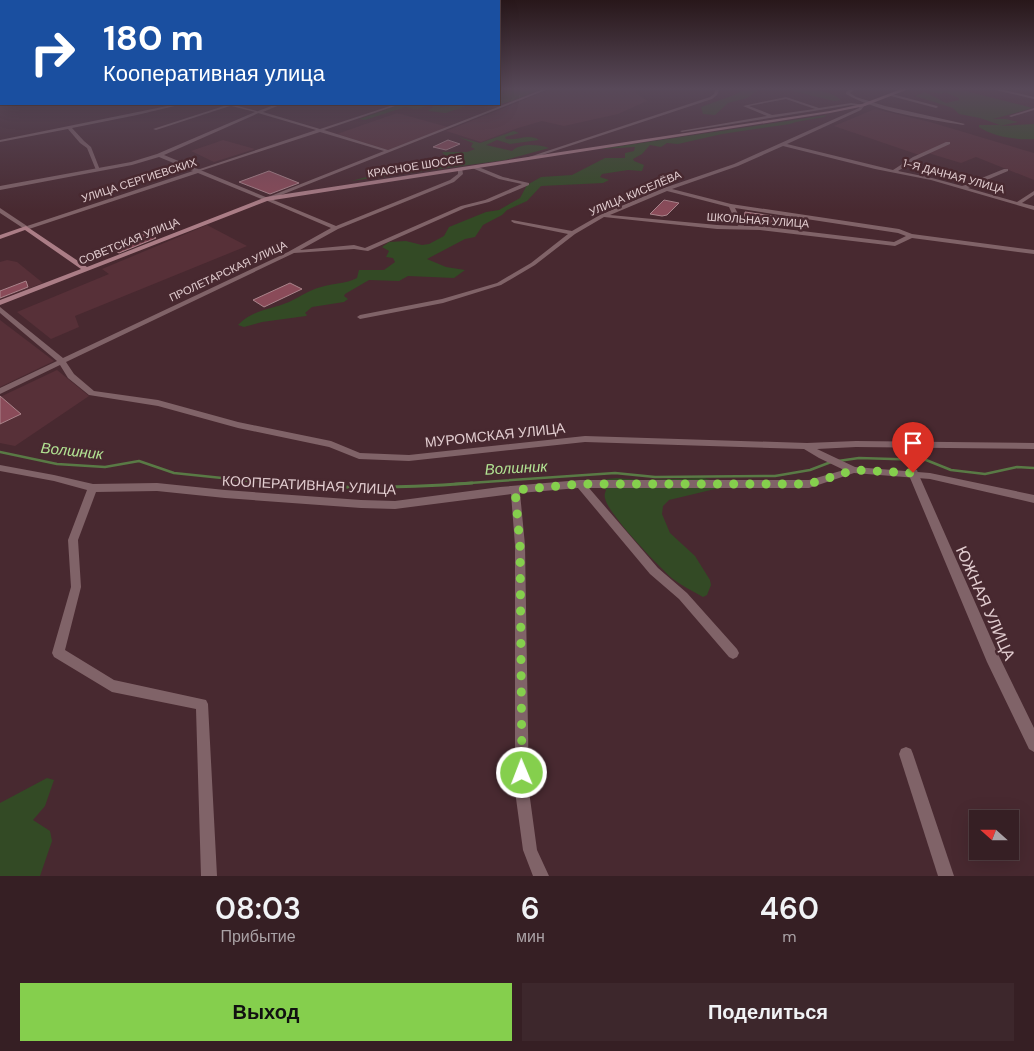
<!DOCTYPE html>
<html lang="ru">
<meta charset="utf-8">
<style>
body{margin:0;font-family:"DM Sans",sans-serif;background:#3d272c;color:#f1f3f6;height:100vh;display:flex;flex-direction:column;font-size:19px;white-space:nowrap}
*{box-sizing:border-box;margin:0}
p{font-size:16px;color:#aaa2a6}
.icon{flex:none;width:28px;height:28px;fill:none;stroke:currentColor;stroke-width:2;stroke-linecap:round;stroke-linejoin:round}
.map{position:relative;height:876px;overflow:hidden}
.panel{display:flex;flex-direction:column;background:#361f24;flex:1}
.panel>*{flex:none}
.guide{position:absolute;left:0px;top:0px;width:500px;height:105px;box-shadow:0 5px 20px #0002,0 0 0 1px #503d41;background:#1a4fa0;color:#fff;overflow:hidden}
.needle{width:32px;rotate:291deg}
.fabs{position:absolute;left:969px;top:810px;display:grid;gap:10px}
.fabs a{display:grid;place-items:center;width:50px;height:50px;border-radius:0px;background:#361f24;box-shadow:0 5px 20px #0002,0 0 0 1px #503d41;font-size:25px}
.pin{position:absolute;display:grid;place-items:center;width:42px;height:42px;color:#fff;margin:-51px -21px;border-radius:50% 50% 50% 0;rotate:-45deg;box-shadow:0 0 5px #0007}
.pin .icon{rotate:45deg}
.me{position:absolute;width:55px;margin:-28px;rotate:359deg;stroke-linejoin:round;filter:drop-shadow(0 0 4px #0008)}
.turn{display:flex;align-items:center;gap:18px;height:105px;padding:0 20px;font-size:22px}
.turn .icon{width:65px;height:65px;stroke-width:2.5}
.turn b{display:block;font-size:35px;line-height:42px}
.eta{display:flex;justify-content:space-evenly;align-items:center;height:85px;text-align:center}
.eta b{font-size:30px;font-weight:600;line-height:35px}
.primary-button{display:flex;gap:10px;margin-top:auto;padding:10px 20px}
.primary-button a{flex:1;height:58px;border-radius:0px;background:#85cf4d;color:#111;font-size:20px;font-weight:600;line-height:58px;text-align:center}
.primary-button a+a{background:#3d272c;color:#f1f3f6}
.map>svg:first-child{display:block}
.built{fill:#573038}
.green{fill:#334a25}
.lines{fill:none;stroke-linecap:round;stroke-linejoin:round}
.stream-far1{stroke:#597a45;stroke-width:2.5}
.stream{stroke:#597a45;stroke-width:3}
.building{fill:#8a4b59;stroke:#aa848b}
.minor{fill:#806368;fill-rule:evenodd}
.tertiary{fill:#806368;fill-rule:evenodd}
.secondary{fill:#ab7d86;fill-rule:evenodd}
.route{stroke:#85cf4d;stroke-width:9;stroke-dasharray:0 16.2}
.labels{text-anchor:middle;stroke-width:5;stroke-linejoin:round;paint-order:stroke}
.far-street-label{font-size:11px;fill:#e2cdd0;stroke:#482930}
.street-label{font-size:14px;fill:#e2cdd0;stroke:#482930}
.water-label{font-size:15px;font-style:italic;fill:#b2e393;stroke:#482930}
.near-street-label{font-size:16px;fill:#e2cdd0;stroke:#482930}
</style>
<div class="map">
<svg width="1034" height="876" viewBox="0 0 1034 876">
<rect width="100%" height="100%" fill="#482930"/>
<g class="built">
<path d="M554 88H641L634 92 647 101 618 114 564 126 542 121 518 128 481 142 446 131Z"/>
<path d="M875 109 930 122 1034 153V180L976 157 961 163 928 153 922 156 834 126Z"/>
<path d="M397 113 448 127 388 150 337 134Z"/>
<path d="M223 140 255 149 214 162 191 151Z"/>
<path d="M207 225 247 246 75 316 79 327 51 339 17 312 109 274 102 269Z"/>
<path d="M7 260 17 262 43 283 0 299V262Z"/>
<path d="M0 320 54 361 0 387Z"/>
<path d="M57 370 89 396 15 446 0 443V397Z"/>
</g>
<g class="green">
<path d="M499 88H541C527 95 508 105 492 104H499Z"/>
<path d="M747 88H761L747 98 728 103 715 115 703 114 701 107 734 95Z"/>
<path d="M781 88C797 88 829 88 841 100L834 101Z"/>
<path d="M935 88H954L1033 108 993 119H1006L1018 122 1000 126 1034 124V139C1016 140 994 137 979 127V125H1000L980 118 959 114 953 108 915 96 925 92 946 103 959 100V98L945 92 941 94 928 91Z"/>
<path d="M402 104H436L441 107 471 104 446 113 428 111 433 107 431 105 416 109 405 107 365 120 359 119Z"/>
<path d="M827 115 824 117 796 122 790 124 722 134 678 144 667 143 661 147 650 145 642 154 633 159 634 161 644 165 642 171 628 170 602 174 600 177 609 180 603 183 541 186 527 201 507 210 502 215 483 225 475 237 465 239 427 259 446 267 465 270 454 278 408 276 399 281 369 280 345 294 344 296 348 299 344 302 312 307 305 313 307 315 306 316 262 322 244 327 238 325C254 309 270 310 289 302 300 297 309 290 321 287 334 283 345 284 357 278L359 270H384L395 262 393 258 386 257 389 251 382 247 389 242 406 241 422 245 429 244 444 236 449 227 486 212 499 210 520 198 527 185 541 177 572 175 605 158H625V153L634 151 635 147 601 149Z"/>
<path d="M514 131 519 133 505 137 506 139C517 141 529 133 539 140L510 144 497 140 486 145 512 151C519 143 539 144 549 148L505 160 351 181 413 165V161L448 159 442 152H467L475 149 471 147 473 143 458 137 480 143Z"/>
<path d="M617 478 643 480 704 478 719 483V487L715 489 669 500 663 506 662 514 670 533 695 556 710 580 711 585 707 595 703 597C693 591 682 586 673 579 660 568 607 513 605 498 604 495 605 493 606 490L600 484 607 479Z"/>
<path d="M47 778 54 780 45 806 33 820 50 831 52 841 40 876H0V803Z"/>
</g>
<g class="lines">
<g class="stream-far1">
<path d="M0 452 57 464 105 467 139 461 174 473 281 484"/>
<path d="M838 461 859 458 926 460 951 470 985 474 1017 467 1034 468"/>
<path d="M455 484 615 473 655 477 775 476 810 470 831 462"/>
</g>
<path class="stream" d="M269 483C337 490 404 488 472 483"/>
</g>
<g class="building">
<path d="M448 140 460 144 446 150 433 147Z"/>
<path d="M269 171 299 183 270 194 239 182Z"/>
<path d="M664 200 679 203 667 215 662 216 650 214Z"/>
<path d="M745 212 808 221V228L744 220Z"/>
<path d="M147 233 156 238 119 253 110 247Z"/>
<path d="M26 281 28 287 0 298V291Z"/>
<path d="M290 283 302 289 264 307 253 300Z"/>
<path d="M0 396 21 414 0 424Z"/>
</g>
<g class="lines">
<g class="minor">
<path d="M546 88H551L271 199 336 226 450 180 458 174V168H462L463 174 454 182 338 229 300 250 354 245 365 248 461 206 485 200 522 184 499 179 472 168V166H476L503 177 529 183V185L489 202 465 208 368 251 354 249 294 253 66 362 74 374 94 391 158 400 238 422 331 441 360 453 409 455 585 436 807 443 856 441 1034 443V449L856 447 817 449 855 467 930 473 1034 495V503L930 479 854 473 809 488H589L658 568 687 593 737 649 739 653 737 657 733 659 729 657 679 599 650 574 578 488 520 493 525 545 529 791 537 850 549 876H533L523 850 515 791V545L511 494 395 509 361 508 225 498 157 491 96 492 78 540 81 587 65 650 114 680 206 700 208 704 217 876H201L196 709 112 692 54 657 52 653 71 587 68 540 87 490 54 481 0 471V465L54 475 93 484 157 483 225 490 361 500 395 501 500 487 580 480H809L844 470 819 458 804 449 585 442 409 461 359 459 329 447 238 428 158 406 89 395 68 378 60 365 0 394V388L57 361 0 313V307L63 358 288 252 331 228 263 199 384 151 320 132 197 172V170L316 130 258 113V111L277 104H282L263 112 320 129 396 104H401L324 130 388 150Z"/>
<path d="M716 88H720L717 95 712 99 527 160 523 159 710 97 714 94Z"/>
<path d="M825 88 822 90 820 89 821 88Z"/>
<path d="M852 88H857L850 93 856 97 885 106 965 124 963 125C927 119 877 112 846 94V92Z"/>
<path d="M987 88H995L1034 97V99Z"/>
<path d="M892 94 937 106 938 107 936 108 891 96Z"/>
<path d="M786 97 819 108 851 103 865 105 861 110 787 144 893 170 913 157 946 142H950V144L917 159 898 171 932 178 962 186 1004 169H1008V171L968 188 1017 202 1034 191V195L1022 203 1034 206V210L931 180 875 169 783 146 738 166 672 189 731 204 899 229 912 234 1034 250V254L912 238 895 246 760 230 717 229 604 217 575 234 535 265 501 285 443 303 360 319 357 317 360 315 442 299 497 283 531 263 568 234 514 223 511 221 512 220 572 231 600 215 664 188 734 164 859 108 860 106 851 105 682 132 680 131 767 116 743 106ZM786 99 815 109 772 115 749 106ZM667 191 729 207 738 226 717 225 610 215ZM735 208 898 233 906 236 894 242 760 226H744Z"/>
<path d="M177 104H183L137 115 72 128 84 141 91 147 100 170 98 171 96 170 87 148 80 143 68 129 0 142V140Z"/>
<path d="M230 104 233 105 156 130 153 129Z"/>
<path d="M1034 108V110L1011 117 1009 116Z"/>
<path d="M906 747 911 749 913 754 954 876H938L899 754 901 749Z"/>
</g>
<g class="tertiary">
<path d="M224 104H230L261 112 164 155 268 198V200H264L198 173 26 230 0 213V208L27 226 193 171 159 157 132 165 0 190V186L131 162 157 154 255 112Z"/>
<path d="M913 469 917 470 918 473 997 652 1034 728V752L1029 749 987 662 908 473 909 470Z"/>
</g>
<path class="secondary" d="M904 88H911L865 106 830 113 267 201 0 305V300L81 269 25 230 0 239V235L26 226 87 267 266 197 830 111 862 104Z"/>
</g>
<linearGradient id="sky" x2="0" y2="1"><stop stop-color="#28171a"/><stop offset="0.42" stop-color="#584959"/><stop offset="1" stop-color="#584959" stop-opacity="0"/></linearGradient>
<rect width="1034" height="211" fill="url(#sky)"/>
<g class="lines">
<path class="route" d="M522 773 520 545 515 490 580 484H809L854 470 913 473"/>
</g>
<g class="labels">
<g class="far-street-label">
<text transform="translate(415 166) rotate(-9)" y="4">КРАСНОЕ ШОССЕ</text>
<text transform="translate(954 176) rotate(15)" y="4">1-Я ДАЧНАЯ УЛИЦА</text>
<text transform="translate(139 180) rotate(-18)" y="4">УЛИЦА СЕРГИЕВСКИХ</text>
<text transform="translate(635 193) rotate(-23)" y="4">УЛИЦА КИСЕЛЁВА</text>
<text transform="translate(758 220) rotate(4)" y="4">ШКОЛЬНАЯ УЛИЦА</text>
<text transform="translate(129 241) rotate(-22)" y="4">СОВЕТСКАЯ УЛИЦА</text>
<text transform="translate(228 271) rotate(-25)" y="4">ПРОЛЕТАРСКАЯ УЛИЦА</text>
</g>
<g class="street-label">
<text transform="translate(495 435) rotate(-6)" y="5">МУРОМСКАЯ УЛИЦА</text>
<text transform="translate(309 485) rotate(3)" y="5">КООПЕРАТИВНАЯ УЛИЦА</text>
</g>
<g class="water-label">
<text transform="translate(72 451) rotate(6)" y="5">Волшник</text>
<text transform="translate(516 468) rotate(-3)" y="5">Волшник</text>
</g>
<g class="near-street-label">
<text transform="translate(986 603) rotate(66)" y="6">ЮЖНАЯ УЛИЦА</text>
</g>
</g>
</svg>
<div class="fabs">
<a><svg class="needle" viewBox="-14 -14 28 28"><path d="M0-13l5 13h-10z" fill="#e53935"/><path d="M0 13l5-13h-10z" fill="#aaa2a6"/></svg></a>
</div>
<div class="pin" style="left:913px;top:473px;background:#d93025"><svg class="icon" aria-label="arrive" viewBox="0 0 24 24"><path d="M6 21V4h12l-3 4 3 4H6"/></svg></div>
<svg class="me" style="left:522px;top:773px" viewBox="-20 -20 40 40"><circle r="17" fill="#85cf4d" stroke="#fff" stroke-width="3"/><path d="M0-11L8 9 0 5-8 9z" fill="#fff"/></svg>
<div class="guide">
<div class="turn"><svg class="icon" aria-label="right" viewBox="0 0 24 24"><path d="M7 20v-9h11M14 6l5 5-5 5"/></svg><div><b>180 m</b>Кооперативная улица</div></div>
</div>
</div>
<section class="panel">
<div class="eta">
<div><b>08:03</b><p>Прибытие</p></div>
<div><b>6</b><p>мин</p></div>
<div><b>460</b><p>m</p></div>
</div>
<div class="primary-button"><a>Выход</a><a>Поделиться</a></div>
</section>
